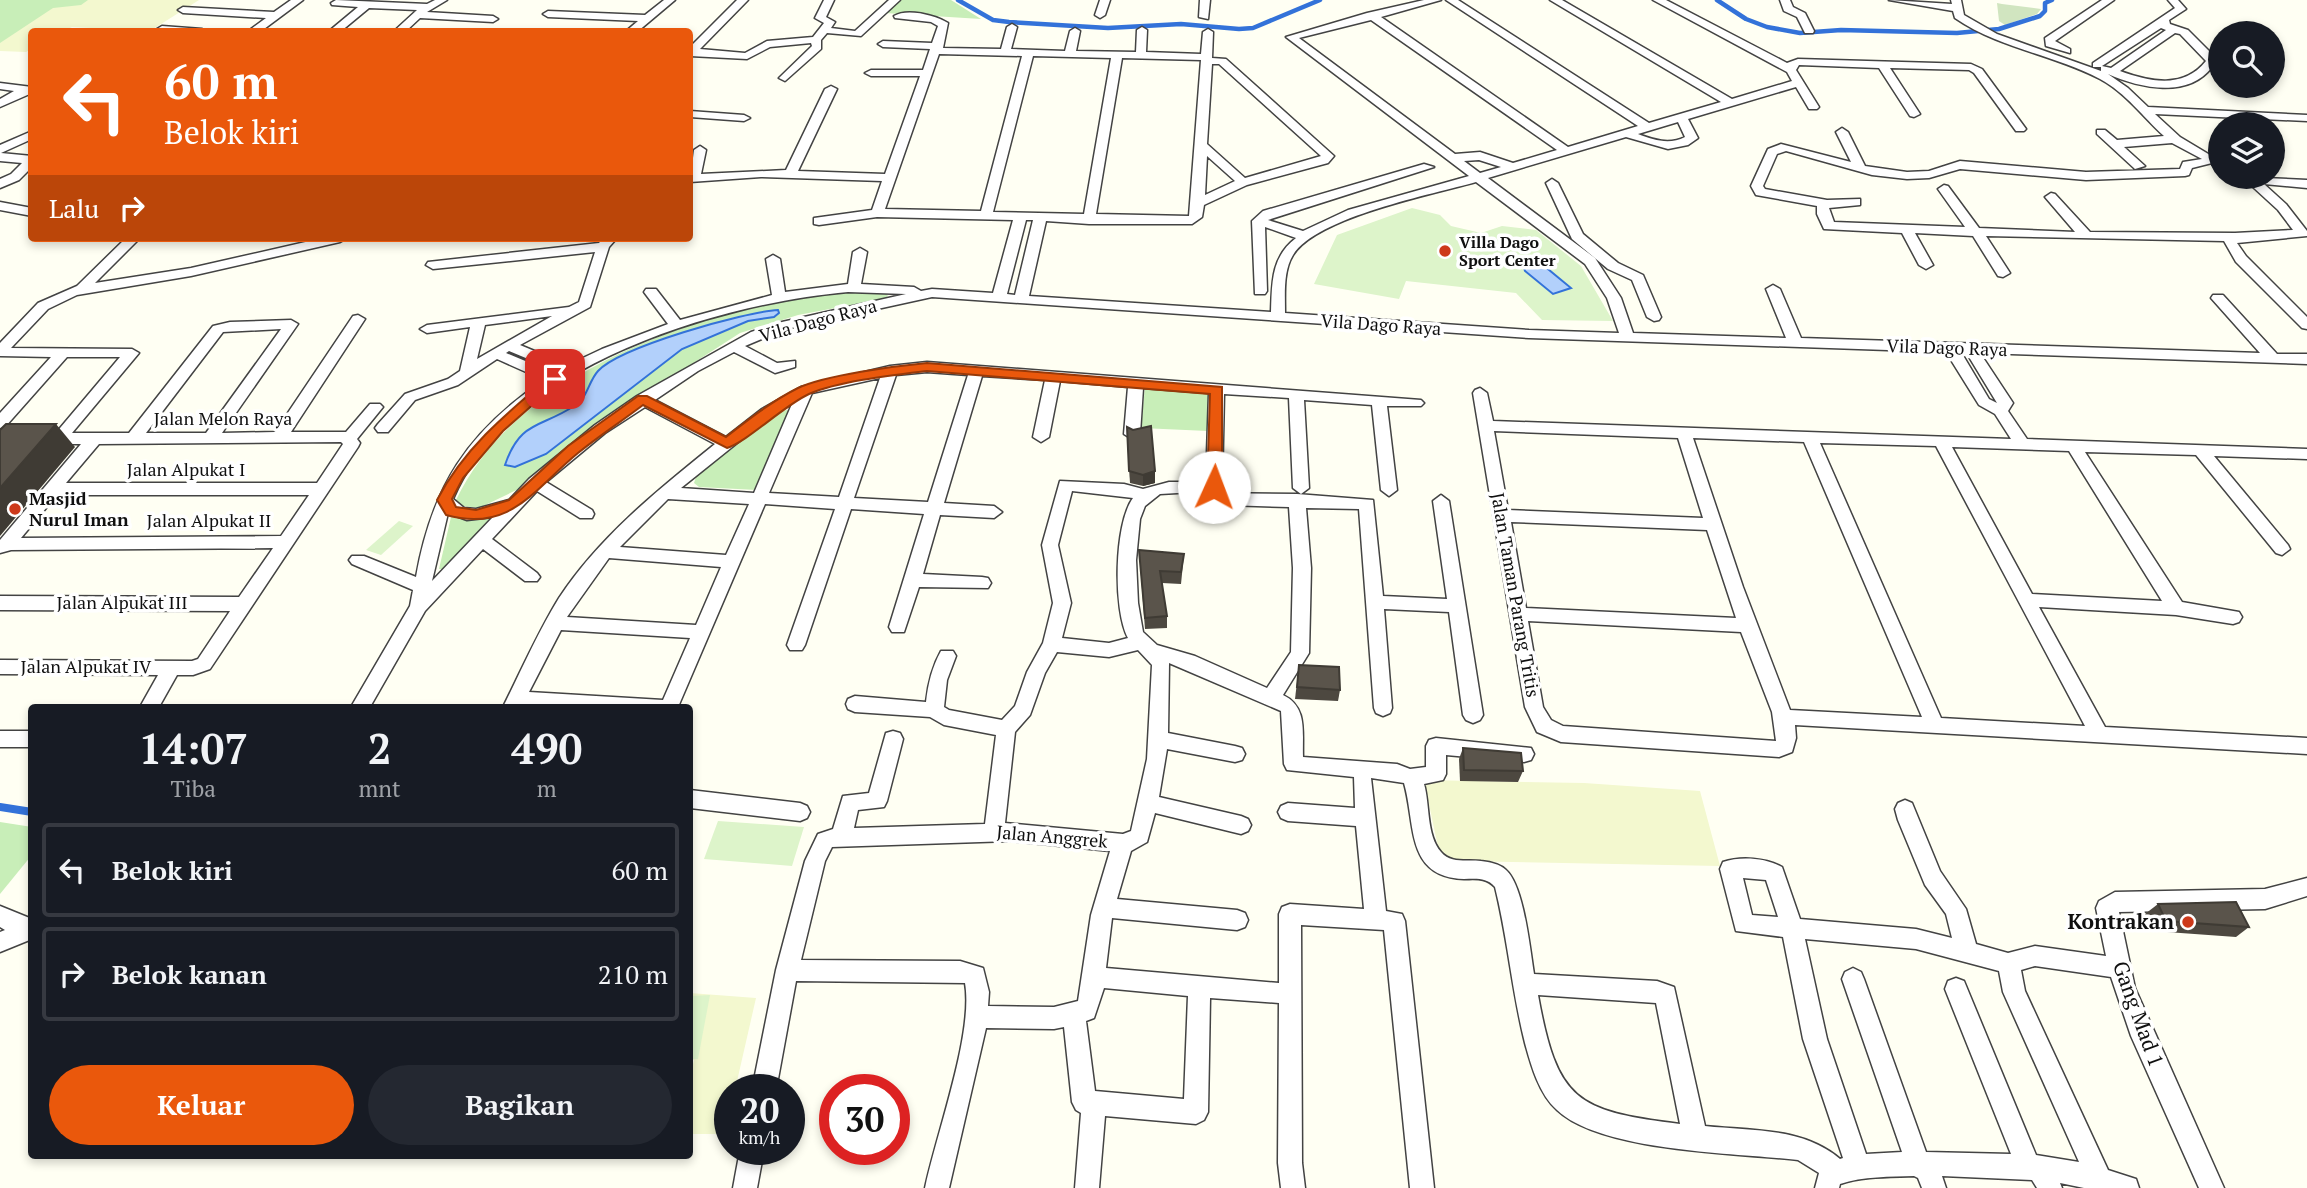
<!DOCTYPE html>
<html lang="id">
<style>
body{margin:0;font-family:"PT Serif",serif;background:#242831;color:#f1f3f6;height:100vh;display:flex;flex-direction:column;font-size:26px;white-space:nowrap}
*{box-sizing:border-box;margin:0}
p{font-size:23px;color:#9ea1a6}
.icon{flex:none;width:38px;height:38px;fill:none;stroke:currentColor;stroke-width:2;stroke-linecap:round;stroke-linejoin:round}
.map{position:relative;flex:1;overflow:hidden}
.side{position:absolute;left:28px;top:704px;width:665px;height:455px;display:flex;flex-direction:column;background:#171b24;border-radius:7px;box-shadow:0 4px 10px #0003}
.side>*{flex:none}
.hud{position:absolute;left:28px;top:28px;width:665px;height:214px;border-radius:7px;box-shadow:0 4px 10px #0003;background:#ea580c;color:#fff;overflow:hidden}
.tools{position:absolute;left:2208px;top:21px;display:grid;gap:14px}
.tools a{display:grid;place-items:center;width:77px;height:77px;border-radius:50%;background:#171b24;box-shadow:0 4px 10px #0003;font-size:35px}
.speed{position:absolute;left:714px;top:1074px;display:flex;gap:14px;font-size:35px;font-weight:700;text-align:center}
.speed>*{display:grid;place-content:center;width:91px;height:91px;border-radius:50%;background:#171b24;box-shadow:0 4px 10px #0003;line-height:1}
.speed small{font-size:18px;font-weight:400}
.speed .limit{border:10px solid #d22;background:#fff;color:#111}
.pin{position:absolute;display:grid;place-items:center;width:60px;height:60px;color:#fff;margin:-30px;border-radius:14px;box-shadow:0 4px 10px #0006}
.me{position:absolute;width:77px;margin:-38px;rotate:2deg;stroke-linejoin:round;filter:drop-shadow(0 0 5px #0008)}
.turn{display:flex;align-items:center;gap:24px;height:147px;padding:0 21px;font-size:32px}
.turn .icon{width:91px;height:91px;stroke-width:2.5}
.turn b{display:block;font-size:49px;line-height:60px}
.then{display:flex;align-items:center;height:66px;padding:0 21px;background:#0003;gap:14px;font-size:26px}
.eta{display:flex;justify-content:space-evenly;align-items:center;height:119px;text-align:center}
.eta b{font-size:42px;font-weight:700;line-height:49px}
.action{display:flex;gap:14px;margin-top:auto;padding:14px 21px}
.action a{flex:1;height:80px;border-radius:42px;background:#ea580c;color:#fff;font-size:28px;font-weight:700;line-height:80px;text-align:center}
.action a+a{background:#242831;color:#f1f3f6}
ul{padding:0;list-style:none}
li{display:flex;align-items:center;gap:21px;height:94px;margin:0 14px 10px;padding:0 7px;border:4px solid #363941;border-radius:7px}
li div{flex:1}
li b{display:block;font-size:26px}
li em{font-style:normal}
.map>svg:first-child{display:block}
.farmland{fill:#f3f8cf}
.green{fill:#c8eeb8}
.cemetery{fill:#d1e5c0}
.pitch{fill:#ddf4ca}
.water{fill:#b2d0fb;stroke:#3372d9;stroke-width:2}
.lines{fill:none;stroke-linecap:round;stroke-linejoin:round}
.stream-far1{stroke:#3372d9;stroke-width:4.5}
.stream{stroke:#3372d9;stroke-width:8}
.street-casing{stroke:#434343;stroke-width:3}
.street{fill:#fff;fill-rule:evenodd}
.wall{fill:#4d4840}
.shaded-wall{fill:#3f3b34}
.building{fill:#5a544b;stroke:#3f3b34;stroke-width:2}
.route{fill:#ea580c;stroke:#983908;stroke-width:2}
.poi-dot{fill:#cd391a;stroke:#fff;stroke-width:2.5}
.labels{text-anchor:middle;stroke-width:7;stroke-linejoin:round;paint-order:stroke}
.far-poi-label{font-size:16px;font-weight:bold;fill:#101010;stroke:#fff;text-anchor:start}
.street-label{font-size:18px;fill:#101010;stroke:#fff}
.poi-label{font-size:18px;font-weight:bold;fill:#101010;stroke:#fff;text-anchor:start}
.near-poi-label{font-size:21px;font-weight:bold;fill:#101010;stroke:#fff;text-anchor:end}
.near-street-label{font-size:21px;fill:#101010;stroke:#fff}
</style>
<div class="map">
<svg width="2307" height="1188" viewBox="0 0 2307 1188">
<rect width="100%" height="100%" fill="#fffff3"/>
<g class="farmland">
<path d="M0 0H199L150 31 72 27 63 31 32 32 31 49 26 52 0 51Z"/>
<path d="M1424 780 1584 783 1700 791 1720 866 1457 861 1439 852Z"/>
<path d="M690 993 756 998 735 1090H730V1111L724 1134H690V1077L694 1060 690 1058Z"/>
</g>
<g class="green">
<path d="M0 0H88L81 5 53 8 0 43Z"/>
<path d="M898 0H951L981 19 885 13Z"/>
<path d="M884 291 888 296 883 299 798 315 740 333 588 431 527 485 479 508 463 506 456 500C509 390 641 336 752 307 794 295 840 293 884 291Z"/>
<path d="M1145 387 1211 392 1208 431 1141 428Z"/>
<path d="M787 410 792 412 757 490 699 487 694 483 697 474 777 412Z"/>
<path d="M491 515 494 516 444 569H439L451 517 474 520Z"/>
<path d="M0 822 32 827 31 856 0 894Z"/>
</g>
<path class="cemetery" d="M1997 3 2002 4 2041 9 2037 14 2005 25 1999 21Z"/>
<g class="pitch">
<path d="M1412 208 1440 215 1451 226 1481 233 1502 226 1536 230 1581 266 1613 321 1542 320 1516 293 1406 281 1399 299 1314 284 1337 235Z"/>
<path d="M399 521 413 526 381 555 366 550Z"/>
<path d="M718 821 804 827 792 866 704 859Z"/>
<path d="M710 995 698 1059H690V996Z"/>
</g>
<g class="water">
<path d="M1528 261 1543 265 1571 288 1553 294 1525 271 1523 265Z"/>
<path d="M778 310 779 313 774 317 748 321 682 349 546 454 515 467 505 465C520 420 541 428 574 406 588 398 588 382 598 371 620 347 744 312 778 310Z"/>
</g>
<g class="lines">
<g class="stream-far1">
<path d="M958 0 993 20 1009 22 1108 28 1181 24 1239 29 1253 28 1320 0"/>
<path d="M1717 0 1746 19 1767 27 1800 33 1841 30 1957 33 1999 29 2040 16 2045 11V3L2052 0"/>
</g>
<path class="stream" d="M0 807 32 812"/>
<defs>
<g id="street">
<path d="M291 0H303L260 32H247L266 18 183 13 178 10 183 7 274 12Z"/>
<path d="M336 0 427 4 435 0H447L427 12 493 16 498 19 493 22 420 18 405 32H393L417 10 369 8 340 32H328L358 7 332 5 331 3Z"/>
<path d="M664 0H675L637 32H625L638 21 548 17 543 14 548 11 645 15Z"/>
<path d="M737 0H748L700 49 745 53 767 41 813 37 824 23 815 18 824 0H834L826 17 835 22 831 28 855 31 889 0H900L861 36 827 33 821 40V49L785 81 779 78 812 46 811 43 770 47 747 59 690 56V47Z"/>
<path d="M1100 0H1110L1105 15 1100 18 1095 15Z"/>
<path d="M1200 0H1210L1208 19 1199 17Z"/>
<path d="M1424 0H1441L1381 17 1568 147 1638 126 1446 0H1458L1649 123 1721 102 1550 0H1562L1732 99 1792 81 1787 72 1653 0H1666L1787 63 1798 59 1971 64 1982 69 2026 129 2024 131H2016L1974 73 1969 70 1890 68 1920 114 1914 117 1910 116 1879 68 1799 65 1796 70 1819 107 1817 109H1809L1796 87 1688 119 1698 138 1688 145 1668 149 1626 137 1488 178 1595 258 1621 298 1633 333 1786 338 1766 289 1773 285 1780 289 1801 338 2260 353 2211 298 2213 295H2223L2277 354H2307V364L1980 353 2013 403 2008 411 2027 439 2307 449V459L2214 456 2288 545 2290 549 2282 555 2276 553 2196 455 2085 452 2182 602 2239 612 2242 617 2239 622 2233 624 2176 615 2039 607 2105 727 2307 738V754L1795 725 1796 738 1792 752 1779 757 1561 742 1537 732 1525 707 1473 393 1475 390 1480 388 1487 393 1493 421 2011 439 1995 414 1979 405 1946 352 1529 338 932 297 786 329 745 346 777 363 795 361V367L775 373 734 352 698 371 655 400 726 437 762 409 801 387 890 366 927 362 1421 400 1424 403 1421 406H1387L1397 490 1389 496 1381 490 1372 405 1304 400 1309 488 1301 494 1293 488 1289 398 1224 394 1222 487 1220 491 1203 493 1297 494 1373 500 1383 596 1447 599 1433 501 1441 495 1449 501 1483 715 1480 720 1473 723 1466 720 1463 715 1449 612 1384 609 1392 708 1390 713 1383 716 1376 713 1374 708 1359 509 1306 508 1311 568 1309 653 1283 695C1308 707 1302 732 1303 757L1397 764 1410 769 1426 767V746L1429 740 1436 738 1531 748 1534 754 1531 760 1524 762 1446 755V774L1443 780 1424 784C1430 804 1426 835 1441 852 1451 864 1467 859 1481 861 1490 862 1500 864 1506 870 1524 886 1530 950 1534 974L1657 981 1674 987 1705 1126C1751 1131 1803 1127 1840 1159L1843 1158 1803 1039 1783 937 1736 931 1720 869 1723 862C1741 856 1766 858 1782 867L1800 919 1916 929 1952 938 1946 914 1925 885 1898 820 1895 809 1898 803 1905 800 1912 803 1940 871 1966 909 1976 944 2008 953 2035 946 2106 956 2096 908 2099 901 2115 892 2265 889 2307 878V896L2265 909 2119 912 2135 988 2224 1188H2199L2131 1036 2111 977 2035 966 2021 970 2025 991 2108 1170 2136 1179 2139 1188H2084L2060 1183 2062 1188H2037L2032 1180 1942 1176 1946 1188H1922L1918 1178 1914 1176C1891 1177 1863 1176 1840 1184L1839 1188H1815L1819 1173 1798 1160C1738 1153 1601 1152 1557 1110 1539 1094 1531 1065 1525 1043 1512 992 1508 939 1495 887 1486 877 1476 879 1464 879 1405 877 1416 824 1404 783L1371 778 1386 911 1402 914 1405 921 1434 1188H1410L1384 930 1301 925 1302 1163 1305 1188H1281L1278 1163 1279 1003 1210 998 1208 1112 1204 1120 1196 1124 1105 1116 1099 1188H1075L1081 1113 1076 1110 1072 1102 1064 1027 1054 1029 986 1028 949 1188H925C936 1135 974 1033 965 983L796 981 776 1090H752L776 970 805 861 818 834 833 829 843 796 869 793 886 733 893 731 900 733 903 739 887 801 884 807 858 810 854 828 985 824 996 735 944 725 930 717 855 712 848 709 846 704 848 699 855 696 926 702C928 684 932 667 941 651H953L956 656 947 680 944 707 949 710 1002 720 1015 706 1027 672 1043 643 1053 603 1042 545 1060 481 1124 484 1143 489 1169 482H1206L1209 393 1143 388 1140 434 1132 439 1124 434 1128 387 1060 381 1049 437 1041 442 1033 437 1045 380 982 376 944 503 994 506 1002 512 994 518 940 515 923 574 982 577 988 578 991 583 988 588 919 587 904 632H892L889 627 924 514 851 509 805 645 802 650H790L787 645 835 509 765 504 678 707H503C521 671 538 632 559 598 599 537 659 489 715 444L645 407 605 433 546 482 592 510 594 514 592 518H580L537 491 492 539 537 573 540 577 537 581H525L483 549 425 611 370 707H351L410 606 413 590 352 564 349 560 352 556H364L416 577C432 487 467 432 544 380L497 359 458 385 415 400 388 432H378L375 428 378 424 405 394 448 379 460 371 470 327 427 333 420 329 427 325 569 307 579 302 595 252 433 269 426 265 428 262 599 243 603 238H617L609 247 590 307 520 345 568 365 602 349 668 324 644 292 646 289H656L680 320 772 295 766 259 773 255 780 259 785 292 848 284 853 252 860 248 867 252 861 284 914 287 921 291 932 289 993 293 1013 220 877 217 819 225 814 224V218L872 210 882 181 761 177 690 182 694 150 700 146 706 150 701 174 786 170 825 89 831 86 837 89 798 171 885 174 920 76H871L865 73 871 70H923L930 49 883 47 878 44 883 41 932 43 938 26 931 22 895 18 894 16C907 8 935 15 948 23L943 48 1001 49 1007 27 1012 24 1017 27 1011 49 1065 51 1070 31 1075 28 1080 31 1076 51 1136 52 1137 30 1142 27 1147 30 1146 52 1201 54 1203 32 1208 29 1213 32 1212 58 1226 59 1334 156 1328 163 1247 185 1204 205 1202 217 1192 224H1089L1046 221 1029 296 1271 312C1272 283 1271 257 1296 238L1265 227 1267 291 1265 294H1255L1252 221 1263 211 1424 164 1434 167 1268 220 1303 231 1348 210 1469 176 1286 37 1367 13ZM1371 20 1557 150 1513 163 1480 152 1455 154 1299 38ZM939 54 1022 56 981 211 885 209ZM1033 56 1111 58 1084 214 993 212ZM1122 58 1201 60 1189 216 1096 214ZM1212 64H1219L1321 156 1245 178 1207 144ZM1678 122 1685 137C1669 145 1654 140 1638 134ZM1207 156 1235 181 1205 195ZM1479 160 1501 167 1480 173 1464 161ZM1476 182 1585 264 1607 298 1619 333 1529 330 1285 313C1285 294 1283 271 1293 255 1316 217 1434 194 1476 182ZM1026 220H1033L1015 295 1007 294ZM848 292 906 294 782 322 751 332 637 396 595 425 529 479 509 500 476 509 464 508 453 499C509 366 716 304 848 292ZM552 316 477 359 485 325ZM509 351 557 371 554 373 506 353ZM1961 352H1966L1997 403 1989 399ZM927 372 968 375 928 502 854 498 896 375ZM880 378 839 497 769 493 812 393ZM792 404 754 493 681 488 772 415ZM1494 431 1678 438 1703 518 1508 510ZM1693 438 1804 442 1922 717 1790 710 1743 587ZM1820 443 1936 446 2085 726 1941 718ZM1952 447 2069 451 2162 601 2032 594ZM1072 491 1133 498C1114 524 1113 610 1128 638L1109 643 1062 638 1071 603 1058 545ZM1195 492 1187 498 1195 504 1289 507 1293 568 1291 652 1267 688 1195 656 1157 645 1143 632 1138 603 1136 560 1140 519 1145 506 1160 494ZM668 499 749 504 726 555 620 547ZM448 513 467 520 493 517 432 581ZM1511 522 1707 530 1736 618 1526 608ZM609 558 721 567 696 625 567 617ZM1528 621 1741 632 1772 712 1776 741 1563 726 1551 720 1543 707ZM561 630 690 638 663 700 529 692ZM1138 650 1152 665 1147 759 1131 831 1123 834 1005 823 1015 732 1030 715 1045 673 1057 652 1109 657ZM1169 663 1281 711 1284 764 1287 770 1354 777 1355 808 1288 803 1281 806 1278 812 1281 818 1288 821 1356 826 1364 909 1290 904 1282 907 1279 914V983L1106 968 1112 918 1237 930 1245 927 1248 920 1245 913 1237 910 1117 899 1131 851 1147 842 1155 813 1241 834 1248 831 1251 825 1248 819 1241 816 1159 797 1167 749 1235 762 1242 760 1245 754 1242 748 1235 746 1168 733ZM1010 841 1110 851 1091 915 1078 1001 1054 1007 988 1006 989 992 983 968 960 961 801 960 825 861 832 847ZM1743 878 1766 880 1778 917 1752 915ZM1805 939 1916 949 1999 971 2003 992 2079 1162 2036 1155 1964 981 1956 978 1948 981 1945 989 2011 1154 1926 1152 1864 979 1861 972 1853 968 1845 972 1842 979 1902 1152 1866 1154 1827 1039ZM1104 988 1188 996 1184 1099 1095 1091 1086 1021 1094 1018ZM1538 995 1656 1003 1680 1124C1576 1111 1557 1101 1538 995Z"/>
<path d="M1780 0H1790L1793 7 1805 13 1814 31 1813 33H1805L1797 17 1784 11Z"/>
<path d="M1889 0 1952 4 1951 0H1961L1964 15 1997 34 2101 71V67H2093V63L2175 8 2168 0H2178L2186 9 2169 20 2170 24 2188 30 2221 63V73L2212 67C2188 99 2139 88 2108 74L2128 88 2148 107 2307 115V121L2155 114 2180 137 2220 161 2192 168 2189 175 2185 176 2086 180 1960 169 1929 178 1907 179 1872 175 1786 151 1777 154 1763 186 1765 189 1827 200 1860 199V205L1829 208 1834 222 1965 227 1938 189 1944 185 1948 186 1979 228 2075 232 2045 197 2051 193 2055 194 2090 232 2235 233 2293 230 2278 210 2242 177 2307 180V188L2264 184 2286 204 2307 231V236L2237 243 2246 256 2307 317V329L2302 328 2236 262 2224 241 1986 236 2010 273 2003 277 1998 276 1973 236 1915 233 1933 265 1926 269 1919 265 1902 233 1824 229 1817 214V206L1756 195 1751 186 1768 149 1781 144 1851 162 1836 132 1842 128 1848 132 1865 166 1907 172 1929 171 1960 161 2086 172 2180 169 2183 162 2202 159 2172 143 2124 147 2145 166 2135 169 2097 134V130H2105L2117 140 2164 136C2143 117 2126 93 2100 79 2053 54 2000 49 1955 18L1953 11ZM2161 28 2166 30 2111 68 2102 66ZM2175 33 2180 34 2206 61C2184 89 2150 82 2120 71Z"/>
<path d="M2102 0H2114L2055 41 2070 49V53L2046 46 2045 38Z"/>
<path d="M162 26 202 29 207 32 158 31 157 29Z"/>
<path d="M0 83 32 87V93L0 107V99L14 91 0 89Z"/>
<path d="M690 111 744 115 750 118 744 121 690 117Z"/>
<path d="M32 131V139L1 153 32 156V167L19 180 0 188V179L11 174 22 163 0 161V145Z"/>
<path d="M1552 179 1558 183 1583 234 1618 263 1643 275 1661 317 1659 320 1654 321 1647 317 1632 280 1608 269 1572 239 1546 183Z"/>
<path d="M0 202 32 208V216L0 210Z"/>
<path d="M126 238H140L95 283 191 268 323 238H347L340 242 191 276 77 295 48 309 11 348 132 349 139 353 72 433H129L213 326 230 322 291 320 298 324 222 433 275 432 353 316 358 315 365 319 291 432H346L370 404H380L383 407 357 439 360 443 358 447 210 669 193 675H177L159 707H140L158 675 0 674V660L192 661 198 659 230 611 0 610V596L239 597 273 548 11 550 0 553V540L81 444H0V434H55L120 357H67L5 427 0 428V413L51 357 0 356V343L38 303 77 286ZM281 329 206 433H146L223 332ZM341 442 343 444 317 483H66L99 444ZM57 495H309L281 536 21 538Z"/>
<rect x="0" y="731" width="32" height="16"/>
<path d="M690 790 800 803 807 806 810 812 807 818 800 821 690 808Z"/>
<path d="M0 906 32 919V939L0 952V932L5 930 0 927Z"/>
<path d="M740 1150H764L757 1188H733Z"/>
</g>
</defs>
<use href="#street" class="street-casing"/>
<use href="#street" class="street"/>
</g>
<g class="wall">
<path d="M1127 439 1155 471V483L1143 486 1130 483Z"/>
<path d="M1139 550 1184 554 1181 584 1162 583 1167 616V628L1145 629Z"/>
<path d="M1299 665 1340 690 1338 701 1295 699Z"/>
<path d="M1463 748 1523 771 1518 782 1460 781 1459 759Z"/>
<path d="M2158 904 2249 927 2236 937 2153 931 2145 914Z"/>
</g>
<g class="shaded-wall">
<path d="M56 424 75 447 0 536V488Z"/>
<path d="M1155 471V483L1143 486V475Z"/>
</g>
<g class="building">
<path d="M6 424H56L0 488V430Z"/>
<path d="M1151 426 1155 471 1143 475 1129 471 1127 427 1133 430Z"/>
<path d="M1139 550 1184 554 1181 572 1160 571 1167 616 1145 618Z"/>
<path d="M1299 665 1339 667 1340 690 1297 687Z"/>
<path d="M1463 748 1521 753 1523 771 1464 770Z"/>
<path d="M2236 902 2249 927 2166 921 2158 904Z"/>
</g>
<path class="route" d="M927 363 1222 387V487L1214 492 1207 487 1210 394 927 371C894 375 839 381 809 394 783 406 747 442 727 448L643 405C622 421 599 436 578 453 534 489 511 533 446 515L437 500C464 448 507 413 551 376L562 379 503 431 463 478 452 499 456 507 476 510 509 500 568 446 638 396H647L726 437C749 419 772 401 798 388 826 375 895 366 927 363Z"/>
<g class="poi-dot">
<circle cx="1445" cy="251" r="7"/>
<circle cx="15" cy="509" r="7"/>
<circle cx="2188" cy="922" r="7"/>
</g>
<g class="labels">
<g class="far-poi-label">
<text x="1459" y="248">Villa Dago<tspan x="1459" dy="18">Sport Center</tspan></text>
</g>
<g class="street-label">
<text transform="translate(818 321) rotate(-15)" y="6">Vila Dago Raya</text>
<text transform="translate(1381 325) rotate(4)" y="6">Vila Dago Raya</text>
<text transform="translate(1947 348) rotate(2)" y="6">Vila Dago Raya</text>
<text x="223" y="425">Jalan Melon Raya</text>
<text x="186" y="476">Jalan Alpukat I</text>
<text x="209" y="527">Jalan Alpukat II</text>
<text transform="translate(1515 595) rotate(80)" y="6">Jalan Taman Parang Tritis</text>
<text x="122" y="609">Jalan Alpukat III</text>
<text x="86" y="673">Jalan Alpukat IV</text>
<text transform="translate(1052 837) rotate(5)" y="6">Jalan Anggrek</text>
</g>
<g class="poi-label">
<text x="29" y="505">Masjid<tspan x="29" dy="21">Nurul Iman</tspan></text>
</g>
<g class="near-poi-label">
<text x="2174" y="929">Kontrakan</text>
</g>
<g class="near-street-label">
<text transform="translate(2138 1014) rotate(70)" y="7">Gang Mad 1</text>
</g>
</g>
</svg>
<div class="tools">
<a><svg class="icon" aria-label="search" viewBox="0 0 24 24"><circle cx="10" cy="10" r="6"/><path d="M15 15l6 6"/></svg></a>
<a><svg class="icon" aria-label="layers" viewBox="0 0 24 24"><path d="M12 4l9 5-9 5-9-5zM3 14l9 5 9-5"/></svg></a>
</div>
<div class="speed"><div>20<small>km/h</small></div><div class="limit">30</div></div>
<div class="pin" style="left:555px;top:379px;background:#d93025"><svg class="icon" aria-label="arrive" viewBox="0 0 24 24"><path d="M6 21V4h12l-3 4 3 4H6"/></svg></div>
<svg class="me" style="left:1214px;top:487px" viewBox="-20 -20 40 40"><circle r="19" fill="#fff"/><path d="M0-13L10 11 0 6-10 11z" fill="#ea580c"/></svg>
<div class="hud">
<div class="turn"><svg class="icon" aria-label="left" viewBox="0 0 24 24"><path d="M17 20v-9H6M10 6l-5 5 5 5"/></svg><div><b>60 m</b>Belok kiri</div></div>
<div class="then">Lalu<svg class="icon" aria-label="right" viewBox="0 0 24 24"><path d="M7 20v-9h11M14 6l5 5-5 5"/></svg></div>
</div>
<section class="side">
<div class="eta">
<div><b>14:07</b><p>Tiba</p></div>
<div><b>2</b><p>mnt</p></div>
<div><b>490</b><p>m</p></div>
</div>
<ul>
<li><svg class="icon" aria-label="left" viewBox="0 0 24 24"><path d="M17 20v-9H6M10 6l-5 5 5 5"/></svg><div><b>Belok kiri</b></div><em>60 m</em></li>
<li><svg class="icon" aria-label="right" viewBox="0 0 24 24"><path d="M7 20v-9h11M14 6l5 5-5 5"/></svg><div><b>Belok kanan</b></div><em>210 m</em></li>
</ul>
<div class="action"><a>Keluar</a><a>Bagikan</a></div>
</section>
</div>
